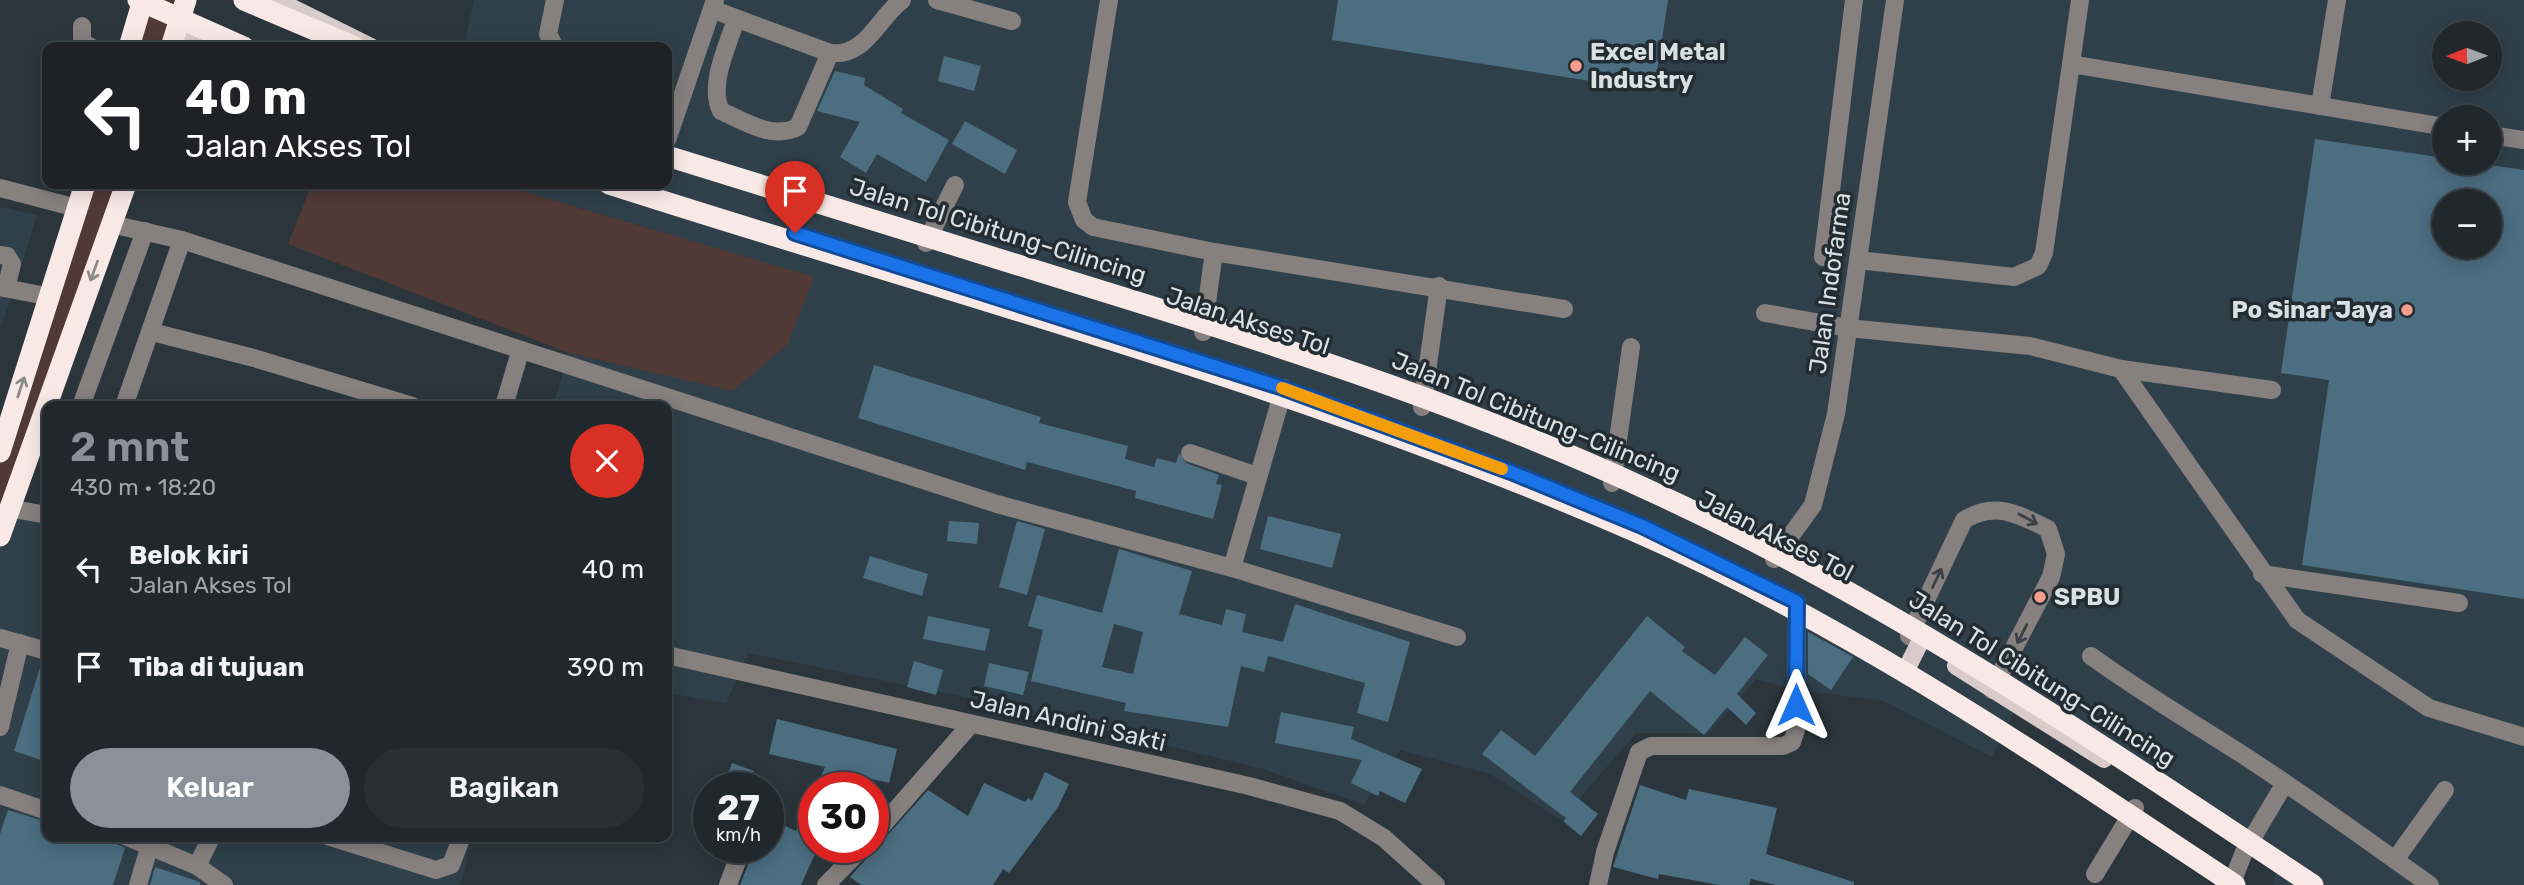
<!DOCTYPE html>
<html lang="id">
<meta charset="utf-8">
<style>
body{margin:0;font-family:Rubik,sans-serif;background:#283035;color:#f1f3f6;height:100vh;display:flex;flex-direction:column;font-size:26px;white-space:nowrap}
*{box-sizing:border-box;margin:0}
p{font-size:23px;color:#a2a6aa}
.icon{flex:none;width:38px;height:38px;fill:none;stroke:currentColor;stroke-width:2;stroke-linecap:round;stroke-linejoin:round}
.map{position:relative;flex:1;overflow:hidden}
.drawer{position:absolute;left:42px;top:401px;width:630px;height:441px;display:flex;flex-direction:column;background:#20282d;border-radius:14px;box-shadow:0 4px 18px #0003,0 0 0 2px #3d4449}
.drawer>*{flex:none}
.hud{position:absolute;left:42px;top:42px;width:630px;height:147px;border-radius:14px;box-shadow:0 4px 18px #0003,0 0 0 2px #3d4449;background:#202124;color:#fff;overflow:hidden}
.needle{width:46px;rotate:269deg}
.fabs{position:absolute;left:2432px;top:21px;display:grid;gap:14px}
.fabs a{display:grid;place-items:center;width:70px;height:70px;border-radius:50%;background:#20282d;box-shadow:0 4px 18px #0003,0 0 0 2px #3d4449;font-size:35px}
.speed{position:absolute;left:693px;top:772px;display:flex;gap:14px;font-size:35px;font-weight:700;text-align:center}
.speed>*{display:grid;place-content:center;width:91px;height:91px;border-radius:50%;background:#20282d;box-shadow:0 4px 18px #0003,0 0 0 2px #3d4449;line-height:1}
.speed small{font-size:18px;font-weight:400}
.speed .limit{border:10px solid #d22;background:#fff;color:#111}
.pin{position:absolute;display:grid;place-items:center;width:60px;height:60px;color:#fff;margin:-72px -30px;border-radius:50% 50% 50% 0;rotate:-45deg;box-shadow:0 0 7px #0007}
.pin .icon{rotate:45deg}
.me{position:absolute;width:77px;margin:-38px;rotate:0deg;stroke-linejoin:round;filter:drop-shadow(0 0 5px #0008)}
.turn{display:flex;align-items:center;gap:24px;height:147px;padding:0 28px;font-size:32px}
.turn .icon{width:91px;height:91px;stroke-width:2.5}
.turn b{display:block;font-size:49px;line-height:60px}
.round{display:grid;place-items:center;flex:none;width:74px;height:74px;border-radius:37px;background:#283035}
.overview{display:flex;align-items:center;justify-content:space-between;height:119px;padding:0 28px}
h1{font-size:42px;font-weight:600;line-height:52px;color:#8c9099}
.button{display:flex;gap:14px;margin-top:auto;padding:14px 28px}
.button a{flex:1;height:80px;border-radius:42px;background:#8c9099;color:#fff;font-size:28px;font-weight:600;line-height:80px;text-align:center}
.button a+a{background:#283035;color:#f1f3f6}
ul{padding:0;list-style:none}
li{display:flex;align-items:center;gap:21px;height:98px;padding:0 28px}
li div{flex:1}
li b{display:block;font-size:26px}
li em{font-style:normal}
.map>svg:first-child{display:block}
.built{fill:#2f404a;fill-rule:evenodd}
.green{fill:#513935}
.building{fill:#4b6e81;fill-rule:evenodd}
.lines{fill:none;stroke-linecap:round;stroke-linejoin:round}
.minor{stroke:#86807f;stroke-width:18}
.major{stroke:#d8cbc9;stroke-width:18}
.highway{stroke:#f9e9e6;stroke-width:21}
.oneway{stroke:#8e8a8c}
.oneway2{stroke:#3b4145}
.route-casing{stroke:#114b97;stroke-width:18}
.route{stroke:#1a73e8;stroke-width:12}
.slow{stroke:#f59e0b;stroke-width:12}
.poi-dot{fill:#f59d8e;stroke:#222c32;stroke-width:2.5}
.labels{text-anchor:middle;stroke-width:7;stroke-linejoin:round;paint-order:stroke}
.poi-label{font-size:24px;font-weight:bold;fill:#d9e0e4;stroke:#222c32;text-anchor:start}
.street-label{font-size:24px;fill:#d9e0e4;stroke:#222c32}
</style>
<div class="map">
<svg width="2524" height="885" viewBox="0 0 2524 885">
<rect width="100%" height="100%" fill="#2b363c"/>
<g class="built">
<path d="M474 0H2524V885H2272L2284 853 2024 691 1992 757 1884 701 1797 690 1756 679 1709 733H1636L1561 820 1490 774 1400 750 1364 805 1264 769 979 700 748 653 726 703 667 693V406H553L569 353 732 391 673 235 499 184H667V47H464ZM2445 33H2490V79H2445ZM2445 117H2490V163H2445ZM2445 201H2490V247H2445Z"/>
<path d="M0 207 37 215 2 325H0Z"/>
<path d="M0 513 47 523V836L471 837 462 881 458 885H0Z"/>
</g>
<g class="green">
<path d="M143 0H186L171 47H129Z"/>
<path d="M85 184H126L0 536V452Z"/>
<path d="M312 184H499L814 277 788 344 732 391 569 353 288 244Z"/>
</g>
<g class="building">
<path d="M1338 0H1668L1654 91 1332 40Z"/>
<path d="M944 56 981 66 974 91 938 81Z"/>
<path d="M835 71 865 78 864 85 903 109 901 113 949 140 926 182 877 154 866 173 840 157 860 122 817 111Z"/>
<path d="M965 121 1017 150 1005 174 952 144Z"/>
<path d="M2315 139 2445 158V163H2476L2524 170V599L2302 565 2329 380 2281 373ZM2445 201H2490V247H2445Z"/>
<path d="M874 365 1041 417 1039 423 1128 446 1125 459 1154 467 1157 458 1176 463 1179 453 1186 463 1219 475 1216 484 1222 485 1213 519 1135 498 1136 491 1027 462 1025 470 858 418Z"/>
<path d="M1268 516 1341 534 1332 568 1260 549Z"/>
<path d="M949 521 979 523 977 544 947 541Z"/>
<path d="M1017 521 1045 529 1027 595 999 587Z"/>
<path d="M1119 549 1192 571 1179 614 1222 625 1226 609 1246 614 1242 632 1283 642 1295 604 1410 642 1388 722 1357 713 1365 683 1268 656 1264 672 1241 666 1228 727 1124 711 1126 703 1031 681 1043 630 1028 626 1037 595 1102 613ZM1114 624 1143 632 1133 674 1102 667Z"/>
<path d="M870 556 928 574 922 596 863 578Z"/>
<path d="M928 616 990 629 985 651 923 639Z"/>
<path d="M1647 616 1685 647 1682 651 1715 675 1745 637 1768 655 1737 694 1756 713 1746 725 1727 707 1704 735 1650 691 1570 792 1598 814 1581 836 1563 821 1566 818 1482 754 1501 730 1535 756Z"/>
<path d="M1808 632 1853 657 1831 690 1808 674Z"/>
<path d="M42 661 47 662V762L14 751Z"/>
<path d="M914 661 943 670 936 695 907 687Z"/>
<path d="M989 663 1029 672 1023 695 984 686Z"/>
<path d="M1281 712 1354 727 1351 739 1422 769 1405 803 1380 791 1378 796 1351 783 1362 760 1275 743Z"/>
<path d="M777 719 897 749 889 783 851 774 845 788H816L825 767 769 754Z"/>
<path d="M732 763 754 771 748 788H723Z"/>
<path d="M1045 772 1069 784 1058 807 1009 873 1003 869 993 885H861L850 877 928 790 968 816 984 783 1025 802 1028 798 1032 801Z"/>
<path d="M1640 785 1686 800 1689 789 1777 808 1766 854 1854 882V885H1776L1751 879 1749 885H1719L1659 874 1658 879 1613 867Z"/>
<path d="M814 792V847H818L801 885H740L755 847H768V818L796 831Z"/>
<path d="M8 810 47 822V836H99L125 848 113 885H0V834Z"/>
<path d="M155 867 200 882V885H150Z"/>
</g>
<g class="lines">
<g class="minor">
<path d="M937 0 1012 21"/>
<path d="M1109 0 1077 202 1084 220 1093 227 1214 252 1564 309"/>
<path d="M714 10 830 53C866 57 877 19 902 0"/>
<path d="M736 19C728 46 708 84 721 111 746 122 772 140 798 127L830 53"/>
<path d="M82 26V42L91 47"/>
<path d="M555 47 548 34 555 0"/>
<path d="M2071 64 2080 0"/>
<path d="M2320 106 2337 0"/>
<path d="M2490 135 2524 140"/>
<path d="M667 140 715 0"/>
<path d="M0 188 77 208"/>
<path d="M111 224 182 240 997 504 1232 568 1457 637"/>
<path d="M926 243 955 185"/>
<path d="M0 255 7 256 12 264 6 288"/>
<path d="M1823 257 1854 0"/>
<path d="M1858 260 2014 277 2038 266 2044 253 2071 64 2445 127"/>
<path d="M0 287 51 297"/>
<path d="M1765 313 1848 328 2030 346 2121 369 2272 390"/>
<path d="M152 332 254 358 413 406"/>
<path d="M1203 332 1214 252"/>
<path d="M2121 369 2297 620 2429 708 2524 737"/>
<path d="M81 406 145 231"/>
<path d="M124 406 182 240"/>
<path d="M504 406 520 352"/>
<path d="M1422 407 1439 286"/>
<path d="M1190 453 1257 476"/>
<path d="M1612 483 1631 347"/>
<path d="M8 508 47 515"/>
<path d="M1774 559 1813 505 1836 414 1895 0"/>
<path d="M1232 568 1284 388"/>
<path d="M2262 574 2459 603"/>
<path d="M1909 636 1964 520C1996 501 2018 514 2048 529L2056 554 2051 577 1992 690"/>
<path d="M0 638 47 651"/>
<path d="M667 655 1249 786 1340 811 1384 838 1436 885"/>
<path d="M2091 656C2139 691 2190 721 2240 753 2305 795 2367 840 2430 885"/>
<path d="M0 727 20 643"/>
<path d="M0 795 47 811"/>
<path d="M125 836 197 866 224 885"/>
<path d="M327 836 436 870 451 865 462 836"/>
<path d="M873 836 971 724"/>
<path d="M2395 860 2445 790"/>
<path d="M197 866 212 836"/>
<path d="M2095 874 2135 808"/>
<path d="M138 885 150 845"/>
<path d="M728 885 739 856"/>
<path d="M826 885 863 847"/>
<path d="M1598 885 1605 852 1639 752 1651 746H1783L1792 742 1796 730 1797 602"/>
<path d="M2231 885 2244 852 2285 783"/>
</g>
<g class="major">
<path d="M276 0 371 47"/>
<path d="M175 34 205 47"/>
<path d="M1909 664 1920 642"/>
<path d="M1956 666 2104 759"/>
</g>
<g class="highway">
<path d="M138 0 244 47"/>
<path d="M244 0 355 47"/>
<path d="M129 47 143 0"/>
<path d="M171 47 186 0"/>
<path d="M667 156C812 201 957 246 1102 291 1290 349 1478 410 1657 494 1889 601 2101 744 2313 885"/>
<path d="M609 184C954 295 1301 385 1634 531 1847 624 2042 757 2235 885"/>
<path d="M0 452 85 184"/>
<path d="M0 536 126 184"/>
</g>
</g>
<defs><path id="oneway-shaft" d="M-6 0H5M1.5-3L5.5 0L1.5 3" fill="none" stroke-width="1.6" stroke-linecap="round" stroke-linejoin="round" transform="scale(1.75)"/></defs>
<g class="oneway">
<use href="#oneway-shaft" transform="translate(94 271) rotate(110)"/>
<use href="#oneway-shaft" transform="translate(21 387) rotate(-72)"/>
</g>
<g class="oneway2">
<use href="#oneway-shaft" transform="translate(2028 519) rotate(28)"/>
<use href="#oneway-shaft" transform="translate(1937 578) rotate(-65)"/>
<use href="#oneway-shaft" transform="translate(2022 634) rotate(117)"/>
</g>
<g class="lines">
<defs>
<path id="route" d="M795 233 1283 388 1511 472 1642 526 1797 602 1796 705"/>
</defs>
<use href="#route" class="route-casing"/>
<use href="#route" class="route"/>
<path class="slow" d="M1282 388 1502 469"/>
</g>
<g class="poi-dot">
<circle cx="1576" cy="66" r="7"/>
<circle cx="2407" cy="310" r="7"/>
<circle cx="2040" cy="597" r="7"/>
</g>
<g class="labels">
<g class="poi-label">
<text x="1590" y="60">Excel Metal<tspan x="1590" dy="28">Industry</tspan></text>
<text x="2393" y="318" text-anchor="end">Po Sinar Jaya</text>
<text x="2054" y="605">SPBU</text>
</g>
<g class="street-label">
<text transform="translate(998 231) rotate(17)" y="8">Jalan Tol Cibitung–Cilincing</text>
<text transform="translate(1830 283) rotate(-82)" y="8">Jalan Indofarma</text>
<text transform="translate(1248 321) rotate(18)" y="8">Jalan Akses Tol</text>
<text transform="translate(1536 417) rotate(22)" y="8">Jalan Tol Cibitung–Cilincing</text>
<text transform="translate(1776 536) rotate(27)" y="8">Jalan Akses Tol</text>
<text transform="translate(2042 679) rotate(32)" y="8">Jalan Tol Cibitung–Cilincing</text>
<text transform="translate(1068 721) rotate(13)" y="8">Jalan Andini Sakti</text>
</g>
</g>
</svg>
<div class="fabs">
<a><svg class="needle" viewBox="-14 -14 28 28"><path d="M0-13l5 13h-10z" fill="#e53935"/><path d="M0 13l5-13h-10z" fill="#a2a6aa"/></svg></a>
<a>+</a>
<a>−</a>
</div>
<div class="speed"><div>27<small>km/h</small></div><div class="limit">30</div></div>
<div class="pin" style="left:795px;top:233px;background:#d93025"><svg class="icon" aria-label="arrive" viewBox="0 0 24 24"><path d="M6 21V4h12l-3 4 3 4H6"/></svg></div>
<svg class="me" style="left:1796px;top:705px" viewBox="-20 -20 40 40"><path d="M0-17L14 15 0 8-14 15z" fill="#1a73e8" stroke="#fff" stroke-width="4"/></svg>
<div class="hud">
<div class="turn"><svg class="icon" aria-label="left" viewBox="0 0 24 24"><path d="M17 20v-9H6M10 6l-5 5 5 5"/></svg><div><b>40 m</b>Jalan Akses Tol</div></div>
</div>
<section class="drawer">
<div class="overview"><div><h1>2 mnt</h1><p>430 m · 18:20</p></div><a class="round" style="background:#d93025;color:#fff"><svg class="icon" aria-label="close" viewBox="0 0 24 24"><path d="M6 6l12 12M18 6L6 18"/></svg></a></div>
<ul>
<li><svg class="icon" aria-label="left" viewBox="0 0 24 24"><path d="M17 20v-9H6M10 6l-5 5 5 5"/></svg><div><b>Belok kiri</b><p>Jalan Akses Tol</p></div><em>40 m</em></li>
<li><svg class="icon" aria-label="arrive" viewBox="0 0 24 24"><path d="M6 21V4h12l-3 4 3 4H6"/></svg><div><b>Tiba di tujuan</b></div><em>390 m</em></li>
</ul>
<div class="button"><a>Keluar</a><a>Bagikan</a></div>
</section>
</div>
